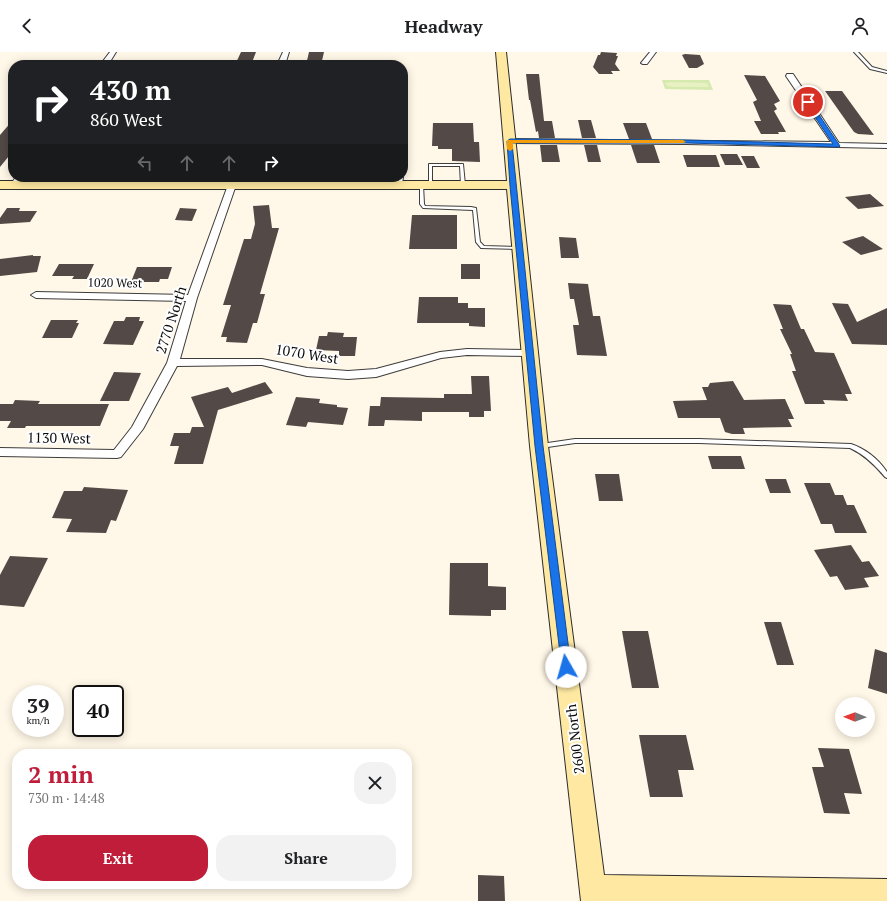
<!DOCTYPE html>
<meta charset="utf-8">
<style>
body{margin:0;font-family:"PT Serif",serif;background:#f2f2f2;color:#202124;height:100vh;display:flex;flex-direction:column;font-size:15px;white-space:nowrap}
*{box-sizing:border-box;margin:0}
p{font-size:13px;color:#757577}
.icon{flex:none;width:22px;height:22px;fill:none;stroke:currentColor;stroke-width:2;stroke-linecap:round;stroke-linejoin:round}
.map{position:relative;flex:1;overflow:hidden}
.details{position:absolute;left:12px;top:697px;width:400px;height:140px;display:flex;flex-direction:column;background:#fff;border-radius:16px;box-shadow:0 2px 10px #0003}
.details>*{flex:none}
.top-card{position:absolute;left:8px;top:8px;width:400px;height:122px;border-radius:16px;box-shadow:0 2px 10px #0003;background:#202124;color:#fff;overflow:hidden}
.needle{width:26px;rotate:271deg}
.buttons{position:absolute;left:835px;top:645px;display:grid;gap:8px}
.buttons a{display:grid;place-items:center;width:40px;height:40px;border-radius:50%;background:#fff;box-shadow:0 2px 10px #0003;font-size:20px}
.speed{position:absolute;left:12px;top:633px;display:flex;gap:8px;font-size:20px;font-weight:700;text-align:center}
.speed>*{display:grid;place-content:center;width:52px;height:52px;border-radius:50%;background:#fff;box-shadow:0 2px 10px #0003;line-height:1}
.speed small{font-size:10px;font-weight:400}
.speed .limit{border:2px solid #111;border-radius:6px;background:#fff;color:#111}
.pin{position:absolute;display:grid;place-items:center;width:34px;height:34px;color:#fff;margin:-17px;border:2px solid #fff;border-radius:50%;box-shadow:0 1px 4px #0007}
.me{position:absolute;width:44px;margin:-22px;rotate:353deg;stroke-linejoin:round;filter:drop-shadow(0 0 3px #0008)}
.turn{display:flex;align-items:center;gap:14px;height:84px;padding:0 16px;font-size:18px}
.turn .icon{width:52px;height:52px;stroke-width:2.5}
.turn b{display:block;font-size:28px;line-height:34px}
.lanes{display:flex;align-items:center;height:38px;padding:0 16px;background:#0003;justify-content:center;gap:20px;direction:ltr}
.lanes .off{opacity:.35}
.round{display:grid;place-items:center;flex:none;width:42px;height:42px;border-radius:16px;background:#f2f2f2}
.summary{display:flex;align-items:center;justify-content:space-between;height:68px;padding:0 16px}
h1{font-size:24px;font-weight:800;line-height:30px;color:#bf1d39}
.action{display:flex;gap:8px;margin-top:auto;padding:8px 16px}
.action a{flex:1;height:46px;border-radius:16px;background:#bf1d39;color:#fff;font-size:16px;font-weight:800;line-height:46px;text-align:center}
.action a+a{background:#f2f2f2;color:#202124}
header{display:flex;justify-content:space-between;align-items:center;height:52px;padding:0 16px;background:#fff;font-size:18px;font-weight:800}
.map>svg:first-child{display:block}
.green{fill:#d6eab0}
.pitch{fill:#e7f1c2}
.building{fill:#534946}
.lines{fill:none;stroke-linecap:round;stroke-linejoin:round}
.lane-casing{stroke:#3d3d3d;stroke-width:2}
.street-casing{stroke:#3d3d3d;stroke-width:2}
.secondary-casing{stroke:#2c2c2c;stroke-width:2}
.lane{fill:#fff;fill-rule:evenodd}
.street{fill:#fff;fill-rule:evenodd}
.secondary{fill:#ffe9a2;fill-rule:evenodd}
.route{fill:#1a73e8;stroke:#114b97}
.slow{fill:#f59e0b}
.labels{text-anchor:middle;stroke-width:4;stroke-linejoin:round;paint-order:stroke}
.far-street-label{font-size:12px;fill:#0a0a0a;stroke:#fff}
.street-label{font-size:14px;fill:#0a0a0a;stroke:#fff}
</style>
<header><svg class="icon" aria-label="back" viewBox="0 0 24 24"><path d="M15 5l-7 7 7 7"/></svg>Headway<svg class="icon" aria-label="person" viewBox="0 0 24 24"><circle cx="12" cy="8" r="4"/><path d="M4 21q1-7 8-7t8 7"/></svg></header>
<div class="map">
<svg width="887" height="849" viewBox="0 0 887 849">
<rect width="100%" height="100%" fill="#fff7e7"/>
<path class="green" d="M662 28H709L713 38 665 37Z"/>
<path class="pitch" d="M671 30 707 31 709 35H673L667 34 665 31Z"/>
<g class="building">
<path d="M241 0H256L251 13H235Z"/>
<path d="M309 0H324L321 13H306Z"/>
<path d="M601 0 617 1 616 4H618L615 12 620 19H611L613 22H599L593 15 598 3H600Z"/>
<path d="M685 2 700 3 704 12 697 16H689L682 3Z"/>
<path d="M526 22H539L544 69H552L555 86H539L538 79 536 80 530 48H529Z"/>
<path d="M744 23 765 24 780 49 774 52 777 57 774 59 786 80H778L779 82H761L754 69H761L753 50 757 48Z"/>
<path d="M825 39H842L874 83 858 82 854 80Z"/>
<path d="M13 68V99L0 115V83Z"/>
<path d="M578 68H591L596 86H582Z"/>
<path d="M433 71H473L474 90H479L480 110 452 109V97H438V94H432Z"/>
<path d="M623 71H646L652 87H629Z"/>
<path d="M540 93H557L560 110H542Z"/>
<path d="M584 93H597L601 110H588Z"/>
<path d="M631 93H654L660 111H637Z"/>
<path d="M720 102H737L743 113H725Z"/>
<path d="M683 103H716L720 115H687Z"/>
<path d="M741 104H754L760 116H747Z"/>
<path d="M870 142 884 154 858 157 845 145Z"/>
<path d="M269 153 272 176H279L260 242H265L257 271H253L247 291 226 290 227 285H221L231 253H223L244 187H251L255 172 253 154Z"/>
<path d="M7 156H20L19 159H37L30 170 0 172V166Z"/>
<path d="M180 156 197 157 192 169 175 168Z"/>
<path d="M412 163H457V197H409Z"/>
<path d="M863 184 883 197 861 203 842 190Z"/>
<path d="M559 185 576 186 579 206H561Z"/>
<path d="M33 203V204H41L37 220 0 224V207Z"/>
<path d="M59 212H94L87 227H72L74 224H52Z"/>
<rect x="461" y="212" width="19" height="15"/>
<path d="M137 215H172L168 227H160L159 230H131Z"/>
<path d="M568 231 588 232 593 264H600L607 304 577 303 573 273H579L574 247H570Z"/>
<path d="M419 245H458V251H468V256H485V275L469 274V271H417Z"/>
<path d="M832 251 848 252 857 270 887 256V293L852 292Z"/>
<path d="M773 252 791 253 801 277H804L815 300 834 301 852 342H845L848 349 823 348 825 352H805L792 319H796L790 302H792L780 277H783Z"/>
<path d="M126 265H140L139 269H144L133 293 103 292 114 269H124Z"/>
<path d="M51 268H78L76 271H79L72 286H42Z"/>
<path d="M328 280 344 281 343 285H357L355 304H339V299L316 298 319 284H327Z"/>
<path d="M114 320 141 321 129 349H100Z"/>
<path d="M471 324H489L491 359H484V365H469V360H422V369L385 368 384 374H368L370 354H380L381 345 444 346V342H472Z"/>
<path d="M733 329 744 348 785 347 794 367H788L792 375 743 376 745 382H732L725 380 720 366H678L673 349 707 348 702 335H708L710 331Z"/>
<path d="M265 330 273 341 218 358 203 412H174L179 394H170L174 381H190L192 375H204L191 345 228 335 232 341Z"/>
<path d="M296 345 320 347 319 351 337 353V355L348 356 343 373 308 370 306 375 286 373Z"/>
<path d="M15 348 40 349 38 352H109L100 374H26L25 376H7L11 369H0V352H13Z"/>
<path d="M708 404H741L745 417H712Z"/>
<path d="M595 422H619L623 449H599Z"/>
<path d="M765 427H786L791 441H770Z"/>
<path d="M804 431H830L835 443H843L847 453H854L867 481H835L832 472H821Z"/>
<path d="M84 435 128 438 116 469 111 468 106 481 66 480 72 467 52 466 64 439H82Z"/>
<path d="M851 493 862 510 869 509 879 524 864 526 869 535 845 538 837 524 830 525 814 498Z"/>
<path d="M10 504 48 506 24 555 0 553V523Z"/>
<path d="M450 511H488V534L506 535V558H491V564L449 563Z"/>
<path d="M764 570H781L794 613H777Z"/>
<path d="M622 579H648L659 636H632Z"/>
<path d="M875 597 887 601V642L868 636Z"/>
<path d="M639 683H686L694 718H678L683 745H650Z"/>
<path d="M818 696 849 697 862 742 844 741 850 762 824 761 812 715H824Z"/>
<path d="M478 823 504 824 505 849H478Z"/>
</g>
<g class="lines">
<defs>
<g id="lane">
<path d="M854 0H858L872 15 887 19V21L870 17Z"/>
<path d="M429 112H463L465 133 463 134 461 133 460 114H432V133L429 134Z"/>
<path d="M399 125H403L402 133 400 134 398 133Z"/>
<path d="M420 132 423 133 424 152 425 154 471 155 476 156 480 190 484 194 519 195 521 196 519 197 481 196 476 190 473 158 423 156 420 152Z"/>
<path d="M575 387H699L851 392C866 397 878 407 887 420V426L885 425C875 413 865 403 850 396L699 391H575L541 396 538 394 541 392Z"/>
</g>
<g id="street">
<path d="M110 0H116L108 13H100Z"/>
<path d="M283 0H289L285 13H277Z"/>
<path d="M650 0H656L647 12H643L641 11Z"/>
<path d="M787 22H793L839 91 887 92V96L686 92 509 91 505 89 509 87 831 90 786 24Z"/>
<path d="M16 125H24L17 135H11L10 133Z"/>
<path d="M151 125H159L153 135 150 136 146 133Z"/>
<path d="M232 130 236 133 197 246 180 307H262L307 316 348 319 376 317 440 300 467 297 530 298 534 299 536 301 534 303 530 304 467 303 441 306 376 325 348 327 307 324 262 313 177 314 143 377 121 405 117 406 0 404V396L114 398 132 375 167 311 186 249 36 246 31 243 36 240 188 243 228 133Z"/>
</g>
<path id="secondary" d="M496 0H506L548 394 604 823 887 827V849H581L530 394 507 137H0V129H507Z"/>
</defs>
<use href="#lane" class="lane-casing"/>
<use href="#street" class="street-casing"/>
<use href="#secondary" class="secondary-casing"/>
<use href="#lane" class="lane"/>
<use href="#street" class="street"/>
<use href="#secondary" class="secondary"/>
</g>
<path class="route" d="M806 48H809L840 94 839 95 686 91H512L543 394 571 615 570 618 566 620 562 618 535 394 510 134 507 89 510 87 686 88 833 92 805 50Z"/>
<path class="slow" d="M507 88H683L686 90 683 91H513V97L510 99 507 97Z"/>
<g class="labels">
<g class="far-street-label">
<text transform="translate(115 231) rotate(1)" y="4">1020 West</text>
</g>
<g class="street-label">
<text transform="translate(171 268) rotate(-72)" y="5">2770 North</text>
<text transform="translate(307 302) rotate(9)" y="5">1070 West</text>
<text transform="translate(59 386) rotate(1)" y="5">1130 West</text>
<text transform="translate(575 687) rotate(-97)" y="5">2600 North</text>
</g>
</g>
</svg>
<div class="buttons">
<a><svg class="needle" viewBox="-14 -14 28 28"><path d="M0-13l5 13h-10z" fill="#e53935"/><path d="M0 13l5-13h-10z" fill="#757577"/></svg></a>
</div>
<div class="speed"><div>39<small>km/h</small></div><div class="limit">40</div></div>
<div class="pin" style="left:808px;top:50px;background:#d93025"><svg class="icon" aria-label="arrive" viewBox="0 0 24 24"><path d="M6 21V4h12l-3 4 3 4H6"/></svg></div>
<svg class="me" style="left:566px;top:615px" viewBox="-20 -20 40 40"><circle r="19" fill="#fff"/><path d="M0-13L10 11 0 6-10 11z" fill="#1a73e8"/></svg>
<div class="top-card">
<div class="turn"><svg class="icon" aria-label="right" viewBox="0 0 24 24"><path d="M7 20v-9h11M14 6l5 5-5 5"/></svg><div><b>430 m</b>860 West</div></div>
<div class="lanes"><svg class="icon off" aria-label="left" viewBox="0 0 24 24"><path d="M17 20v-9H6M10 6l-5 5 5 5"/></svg><svg class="icon off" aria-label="ahead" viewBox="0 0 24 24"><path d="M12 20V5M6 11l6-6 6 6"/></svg><svg class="icon off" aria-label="ahead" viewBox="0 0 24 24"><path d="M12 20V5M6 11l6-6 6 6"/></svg><svg class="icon" aria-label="right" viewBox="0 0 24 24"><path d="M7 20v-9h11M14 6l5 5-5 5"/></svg></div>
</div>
<section class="details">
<div class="summary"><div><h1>2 min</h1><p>730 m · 14:48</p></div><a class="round"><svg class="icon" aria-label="close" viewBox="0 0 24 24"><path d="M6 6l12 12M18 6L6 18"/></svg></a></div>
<div class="action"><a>Exit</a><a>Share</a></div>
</section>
</div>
